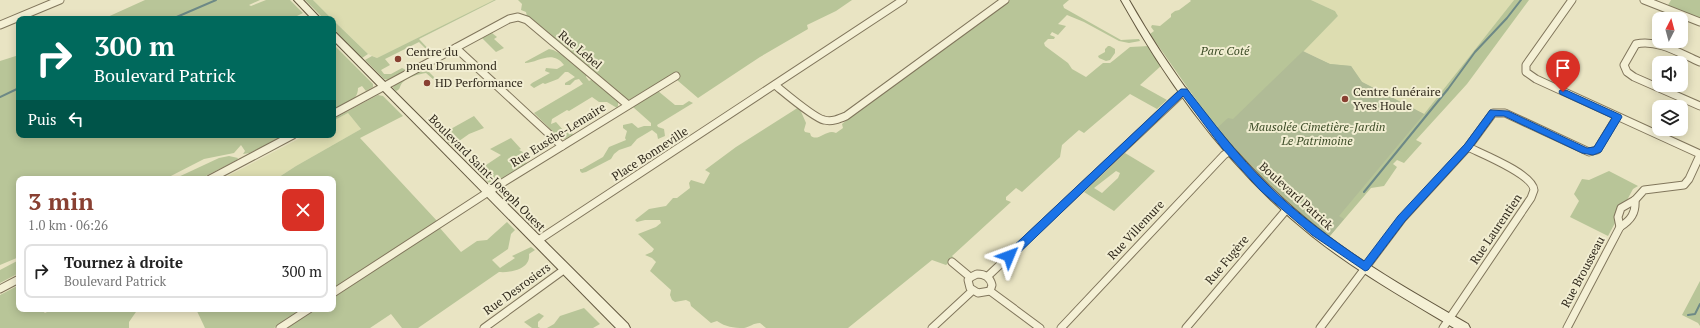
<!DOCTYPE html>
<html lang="fr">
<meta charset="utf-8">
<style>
body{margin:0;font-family:"PT Serif",serif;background:#f2f2f2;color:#222;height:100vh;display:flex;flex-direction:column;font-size:15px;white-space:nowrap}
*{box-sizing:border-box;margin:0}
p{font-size:13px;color:#767676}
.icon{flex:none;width:22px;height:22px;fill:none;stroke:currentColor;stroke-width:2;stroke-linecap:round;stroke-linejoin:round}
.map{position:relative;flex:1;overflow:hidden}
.drawer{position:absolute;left:16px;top:176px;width:320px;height:136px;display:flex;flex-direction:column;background:#fff;border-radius:8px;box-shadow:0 2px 10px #0003}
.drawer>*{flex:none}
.hud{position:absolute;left:16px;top:16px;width:320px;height:122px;border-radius:8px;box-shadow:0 2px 10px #0003;background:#00695c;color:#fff;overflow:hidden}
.needle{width:26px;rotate:6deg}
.tools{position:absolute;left:1652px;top:12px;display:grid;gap:8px}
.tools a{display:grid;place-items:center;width:36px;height:36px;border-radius:8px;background:#fff;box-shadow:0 2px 10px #0003;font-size:20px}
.pin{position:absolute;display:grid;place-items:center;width:34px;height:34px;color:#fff;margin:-41px -17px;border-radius:50% 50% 50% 0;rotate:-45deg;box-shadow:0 0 4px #0007}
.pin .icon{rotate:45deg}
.me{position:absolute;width:44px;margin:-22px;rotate:46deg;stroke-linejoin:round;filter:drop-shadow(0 0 3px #0008)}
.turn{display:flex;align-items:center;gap:14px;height:84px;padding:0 12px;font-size:18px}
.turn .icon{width:52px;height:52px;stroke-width:2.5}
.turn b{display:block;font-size:28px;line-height:34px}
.then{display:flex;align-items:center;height:38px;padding:0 12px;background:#0003;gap:8px;font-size:15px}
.round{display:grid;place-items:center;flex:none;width:42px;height:42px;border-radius:8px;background:#f2f2f2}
.headline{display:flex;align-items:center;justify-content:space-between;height:68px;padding:0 12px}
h1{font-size:24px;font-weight:800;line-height:30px;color:#894032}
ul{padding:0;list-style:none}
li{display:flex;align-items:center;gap:12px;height:54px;margin:0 8px 6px;padding:0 4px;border:2px solid #e0e0e0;border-radius:8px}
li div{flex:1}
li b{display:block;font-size:15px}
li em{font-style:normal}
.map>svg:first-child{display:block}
.farmland{fill:#ddddb1}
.green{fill:#b8c598;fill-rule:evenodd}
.cemetery{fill:#b0bb96}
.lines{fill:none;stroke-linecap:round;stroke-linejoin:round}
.stream{stroke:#6d8986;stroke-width:2}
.street-casing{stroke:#81765c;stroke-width:9}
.secondary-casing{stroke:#62573f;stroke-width:2}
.street{stroke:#f4f0d5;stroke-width:7}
.secondary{fill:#f4f0d5;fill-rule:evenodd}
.route{fill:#1a73e8;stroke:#114b97}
.poi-dot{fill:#894032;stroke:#f1edd1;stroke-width:1.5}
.labels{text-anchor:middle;stroke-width:4;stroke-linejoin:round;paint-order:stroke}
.street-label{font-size:12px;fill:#322b1e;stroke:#f1edd1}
.park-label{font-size:12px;font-style:italic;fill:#3c4c27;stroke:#f1edd1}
.poi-label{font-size:12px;fill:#322b1e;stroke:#f1edd1;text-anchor:start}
</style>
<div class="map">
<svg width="1700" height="328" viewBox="0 0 1700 328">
<rect width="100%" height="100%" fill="#e9e4c3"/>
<g class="farmland">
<path d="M313 0H494L377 58 368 54Z"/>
<path d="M1311 0H1514L1424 114 1362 82 1351 66 1330 64 1303 51 1338 16 1335 11Z"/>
<path d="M348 113 361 129 296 166 276 179H222L306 135H333V121Z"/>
</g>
<g class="green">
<path d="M145 0H260L249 5 251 6 266 0H290L303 13 291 19H213C207 16 200 15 195 19H103Z"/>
<path d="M305 0H313L332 19H324Z"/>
<path d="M494 0H496L419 39 434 55 433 56 419 42 385 59 390 65 381 70 384 74H391L402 68 406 70 388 80 384 79 365 60 372 56 377 58Z"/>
<path d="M518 0H852L836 11 807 25 808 29 760 57 698 98 677 80 680 76 676 73 629 100 626 99 527 17 526 12 521 10 522 4Z"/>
<path d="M1010 0H1069L1063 5 1064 8 1121 40 1139 39 1140 41 1129 43 1119 41 1084 22 1067 15 1058 24 1066 26 1058 35 1052 32 1050 35 1055 37 1054 39H1048L1044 43 1045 46 1068 63 1072 69 1086 77 1103 63H1110L1114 60 1130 47 1149 46 1162 65 1140 85 1167 100 1157 109 1130 94 1084 133 1079 130 1062 145 1060 157 1022 192 1016 188 1006 197V200L1011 202 952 256 954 258 946 265 932 260 848 328H766L760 323C753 323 750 327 744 328 733 328 726 327 717 321L711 323 691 306 690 302 686 300 675 302 672 300 670 295 671 290 650 271 656 262 652 258 645 255 652 252 654 249 638 234 656 227 661 223 660 220H645L637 222 635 220 649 209 666 206 673 198H677L690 188 689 183 691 180 704 184 710 173 705 170 736 147 799 107 806 123 804 130 805 132 810 133 811 136C819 142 827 128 836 133L843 128 842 124 863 107Z"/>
<path d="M1190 0H1311L1335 11 1338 16 1303 52 1330 64 1351 66 1362 82 1424 114 1514 0H1529L1467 84 1416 140 1422 143 1404 163 1397 160 1393 164 1397 167 1384 186 1371 188 1329 237 1230 144 1199 104 1150 34 1154 31 1151 27 1152 25 1160 26 1171 17V14L1175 11 1179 10 1191 1Z"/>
<path d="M1671 0H1700V20L1667 7Z"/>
<path d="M333 20 368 54 362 58 333 29Z"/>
<path d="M492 33 497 37 494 39 504 48 496 52 482 38Z"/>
<path d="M333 44 373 84V87L366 91 362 86 358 88C358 102 344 104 333 110Z"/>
<path d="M1108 46H1110L1115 49V53L1110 60 1106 61 1099 58 1098 56 1105 52V49Z"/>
<path d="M549 49C559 50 580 68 587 74L586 77 589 81 593 79 618 100V106L617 108 607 102H599L592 97 569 111 567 110 552 119 551 124 556 122 564 131 567 130 574 135 566 139H560L534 113 583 84 579 79 575 80 570 85H565V83L575 77 568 72H565L558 79 545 84 543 83 534 88 530 85 532 83 550 73 545 71 546 68 557 69 564 65C552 49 538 63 525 63V62Z"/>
<path d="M19 55V135H285L250 153 243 154 245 151 241 145 234 153 204 159 165 179H19V257L0 265V61Z"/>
<path d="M425 68 445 88 442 87 426 73C419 74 407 77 402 83 399 87 401 89 396 91L393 88 394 84Z"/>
<path d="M658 91 675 105H683L689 101 693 103 657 125 658 127 664 129 665 136 658 139 657 134 652 130 637 139 631 146 619 150 614 154 611 159 586 172 582 173 580 171V169H582L603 157 609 147 626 140 625 138 627 131 623 128V125L632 123 638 128 644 126H651V123L633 107Z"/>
<path d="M378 95 383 96 403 116 360 138 438 222 333 289V179H276L296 166 361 129 348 113 333 121V119Z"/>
<path d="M474 116 484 128 469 134 452 146 440 135Z"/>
<path d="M511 138 521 149 519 150 527 154 521 157 528 164 496 183 490 184 477 171 501 155 490 149Z"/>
<path d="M1125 153 1155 171 1114 211 1084 192ZM1116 171 1120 173 1118 178 1102 193 1094 188Z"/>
<path d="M229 156 238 158 237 160 200 179H174L219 158Z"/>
<path d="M1609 171 1638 186 1633 189 1626 202 1619 205 1615 213V223L1608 236 1570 217 1579 201 1574 194 1582 179 1589 180Z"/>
<path d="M507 222 515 230 511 234 508 249 492 260 500 268 515 258 512 256 531 247 535 250 529 254C531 269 511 273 499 272L418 328H402L391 314 370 328H287L316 309H333V298L439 227 461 252 477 241 487 240Z"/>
<path d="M19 260V273L0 283V270Z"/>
<path d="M1700 281V326L1698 323 1682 315Z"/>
<path d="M19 285V309H40L45 313 53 309H138L129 322V328H0V295Z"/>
<path d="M584 308 600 324 593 328H547L554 324 560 316Z"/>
<path d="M196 309H303L274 328H205Z"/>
<path d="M539 313 544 316 538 322V327L540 328H532L524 322Z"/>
</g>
<path class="cemetery" d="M1303 51 1330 64 1351 66 1362 82 1424 114 1339 216 1344 219 1329 237C1288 204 1251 169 1217 128L1228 118 1233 119Z"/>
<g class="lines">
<g class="stream">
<path d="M172 19 216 0"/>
<path d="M0 97 19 88"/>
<path d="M1364 192 1448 89 1475 52 1507 18 1521 0"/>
<path d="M1688 315 1695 314 1700 304"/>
</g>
<defs>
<g id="street">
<path d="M1572 0 1526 65V72L1536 79 1700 154"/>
<path d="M1644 0 1700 22"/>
<path d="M0 25 60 0"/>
<path d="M456 48 562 146"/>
<path d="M1700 62C1681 54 1658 39 1636 44L1624 65 1627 72 1634 77 1700 106"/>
<path d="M775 85C785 93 814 118 824 120 832 122 839 119 846 116L1005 0"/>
<path d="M333 114 509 19 518 17 527 20 628 105"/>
<path d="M210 179 293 135"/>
<path d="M1620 227 1618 217 1621 208 1635 200 1644 190 1684 185 1689 179 1700 155"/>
<path d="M537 241 903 0"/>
<path d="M952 262 970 277"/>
<path d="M977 274C985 274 990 277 992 285L990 291 978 293 970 288 968 280 971 277Z"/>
<path d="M988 276 1184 91"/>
<path d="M0 289 19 279"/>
<path d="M990 291 1040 328"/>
<path d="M333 293 499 185 676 76"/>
<path d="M280 328 309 309"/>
<path d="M484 328 565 269"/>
<path d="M932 328 972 291"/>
<path d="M1061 328 1224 155 1230 151"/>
<path d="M1186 328 1287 209"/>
<path d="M1320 328 1402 219 1468 147 1493 113H1505L1589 152 1597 150 1617 117"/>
<path d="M1443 328 1531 198 1534 190C1533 174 1482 154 1468 147"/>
<path d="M1567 328 1620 227C1631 220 1636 213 1635 200"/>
</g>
<g id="secondary">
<path d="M294 0H303L321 19H312Z"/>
<path d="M1121 0H1129C1178 86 1242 169 1320 230 1366 266 1418 295 1468 324L1470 328H1454C1406 299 1356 271 1312 236 1233 173 1170 88 1121 0Z"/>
<path d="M333 32 336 33 628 324 630 328H616L333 40Z"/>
</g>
</defs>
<use href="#street" class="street-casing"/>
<use href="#secondary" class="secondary-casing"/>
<use href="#street" class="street"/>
<use href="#secondary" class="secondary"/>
</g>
<path class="route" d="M1181 89H1187C1213 122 1238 156 1268 185 1297 214 1330 238 1364 261L1398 216 1465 144 1490 110 1508 111 1587 148 1594 147 1612 118 1560 94 1559 92 1560 90H1566L1621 115 1622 117 1601 152 1593 155 1582 153 1504 116H1495L1471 149 1405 221 1368 270 1365 271 1312 235 1261 191 1222 148 1183 96 1013 259H1006L1004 256 1006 253 1175 94Z"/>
<g class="poi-dot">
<circle cx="398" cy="59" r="4"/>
<circle cx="427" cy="83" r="4"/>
<circle cx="1345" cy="99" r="4"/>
</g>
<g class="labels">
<g class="street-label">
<text transform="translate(580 50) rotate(40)" y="4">Rue Lebel</text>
<text transform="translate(558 135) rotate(-32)" y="4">Rue Eusèbe-Lemaire</text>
<text transform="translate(650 154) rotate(-33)" y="4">Place Bonneville</text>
<text transform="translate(487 173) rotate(45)" y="4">Boulevard Saint-Joseph Ouest</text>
<text transform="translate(1296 196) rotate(42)" y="4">Boulevard Patrick</text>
<text transform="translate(1496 229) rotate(-56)" y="4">Rue Laurentien</text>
<text transform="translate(1136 230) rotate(-47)" y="4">Rue Villemure</text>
<text transform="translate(1227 260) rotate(-50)" y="4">Rue Fugère</text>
<text transform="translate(1583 272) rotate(-62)" y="4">Rue Brousseau</text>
<text transform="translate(517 289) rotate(-36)" y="4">Rue Desrosiers</text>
</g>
<g class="park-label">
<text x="1225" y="55">Parc Coté</text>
<text x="1317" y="131">Mausolée Cimetière-Jardin<tspan x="1317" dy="14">Le Patrimoine</tspan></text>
</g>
<g class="poi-label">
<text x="406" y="56">Centre du<tspan x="406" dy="14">pneu Drummond</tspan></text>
<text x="435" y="87">HD Performance</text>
<text x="1353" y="96">Centre funéraire<tspan x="1353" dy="14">Yves Houle</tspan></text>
</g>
</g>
</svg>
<div class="tools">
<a><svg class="needle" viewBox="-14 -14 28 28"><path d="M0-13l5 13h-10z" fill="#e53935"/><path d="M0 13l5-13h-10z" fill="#767676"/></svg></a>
<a><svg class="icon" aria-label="sound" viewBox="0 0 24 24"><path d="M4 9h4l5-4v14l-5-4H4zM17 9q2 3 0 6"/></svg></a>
<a><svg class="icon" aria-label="layers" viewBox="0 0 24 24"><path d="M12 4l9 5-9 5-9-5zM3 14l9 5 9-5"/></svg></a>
</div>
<div class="pin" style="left:1563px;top:92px;background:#d93025"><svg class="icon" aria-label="arrive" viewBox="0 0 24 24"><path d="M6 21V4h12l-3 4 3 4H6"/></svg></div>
<svg class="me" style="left:1009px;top:256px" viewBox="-20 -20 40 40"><path d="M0-17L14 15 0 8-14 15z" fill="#1a73e8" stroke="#fff" stroke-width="4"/></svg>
<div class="hud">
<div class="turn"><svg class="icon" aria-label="right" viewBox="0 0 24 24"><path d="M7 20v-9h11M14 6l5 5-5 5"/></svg><div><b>300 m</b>Boulevard Patrick</div></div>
<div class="then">Puis<svg class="icon" aria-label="left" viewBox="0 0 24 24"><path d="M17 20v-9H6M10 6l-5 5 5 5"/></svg></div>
</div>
<section class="drawer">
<div class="headline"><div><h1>3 min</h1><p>1.0 km · 06:26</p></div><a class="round" style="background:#d93025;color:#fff"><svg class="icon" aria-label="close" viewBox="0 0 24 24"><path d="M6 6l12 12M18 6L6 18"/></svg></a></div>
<ul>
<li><svg class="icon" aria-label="right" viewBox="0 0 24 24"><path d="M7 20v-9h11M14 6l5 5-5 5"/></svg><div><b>Tournez à droite</b><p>Boulevard Patrick</p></div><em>300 m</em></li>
</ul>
</section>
</div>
